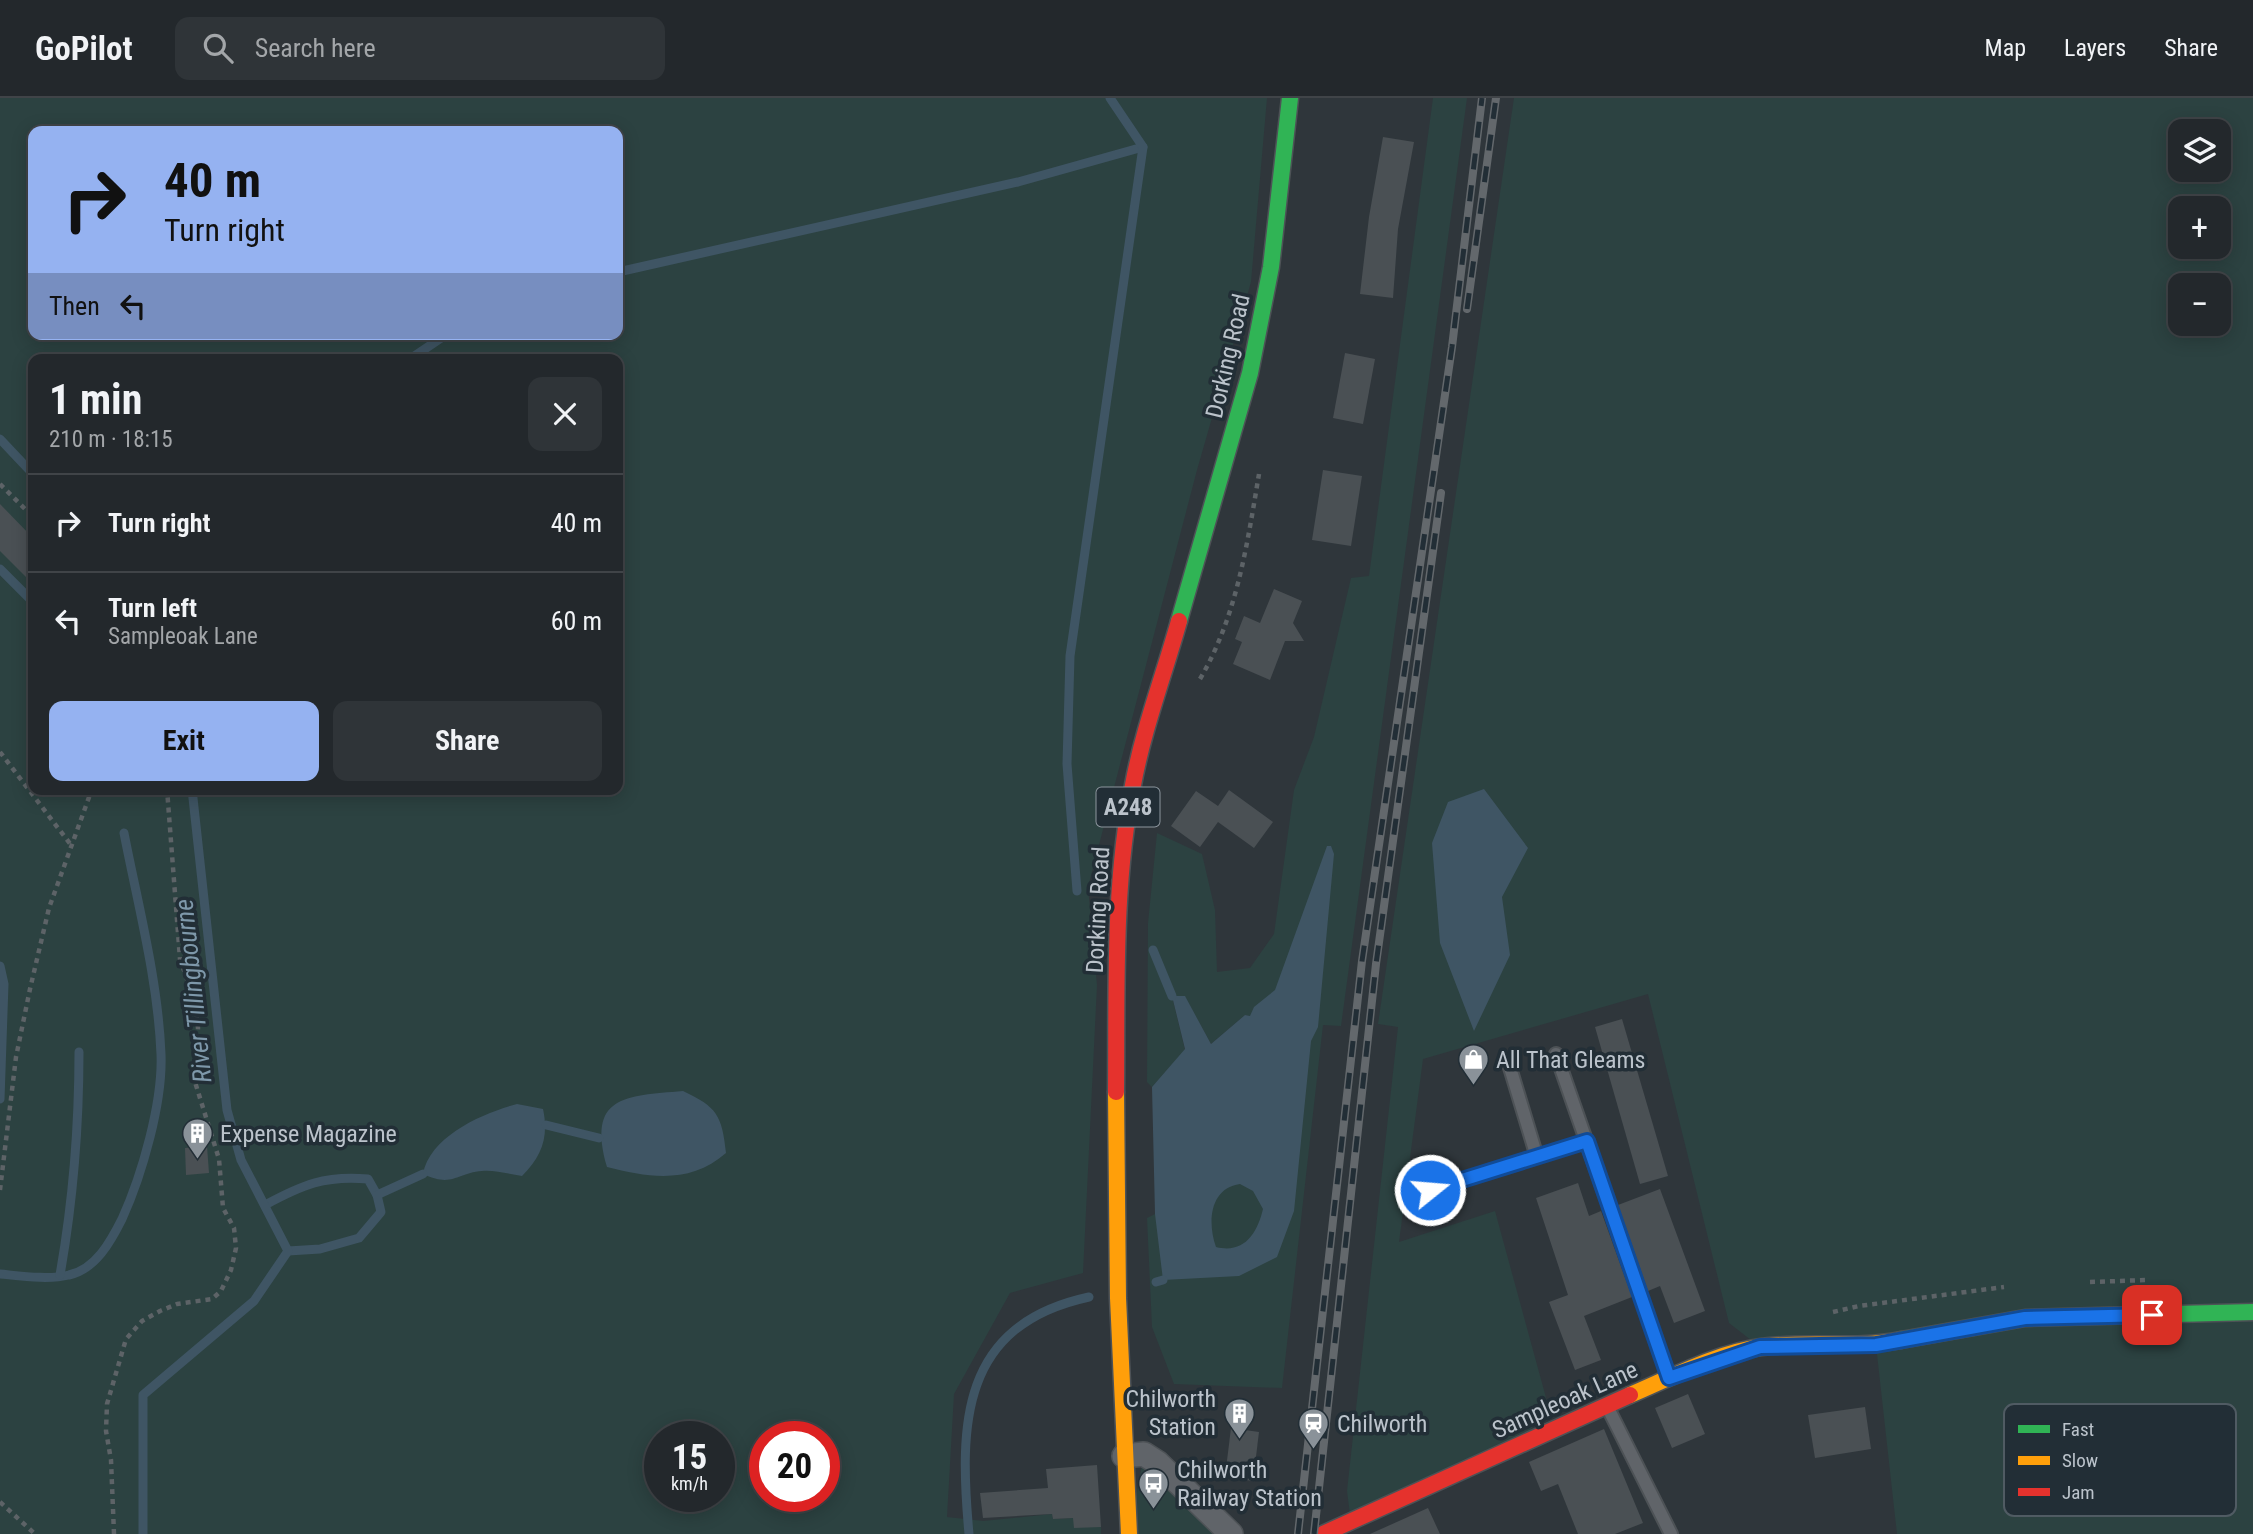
<!DOCTYPE html>
<meta charset="utf-8">
<style>
body{margin:0;font-family:"Roboto Condensed",sans-serif;background:#2f3438;color:#f1f3f6;height:100vh;display:flex;flex-direction:column;font-size:26px;white-space:nowrap}
*{box-sizing:border-box;margin:0}
p{font-size:23px;color:#a3a6a9}
.icon{flex:none;width:38px;height:38px;fill:none;stroke:currentColor;stroke-width:2;stroke-linecap:round;stroke-linejoin:round}
.map{position:relative;flex:1;overflow:hidden}
.sheet{position:absolute;left:28px;top:256px;width:595px;height:441px;display:flex;flex-direction:column;background:#23282c;border-radius:14px;box-shadow:0 4px 18px #0003,0 0 0 2px #404448}
.sheet>*{flex:none}
.hud{position:absolute;left:28px;top:28px;width:595px;height:214px;border-radius:14px;box-shadow:0 4px 18px #0003,0 0 0 2px #404448;background:#95b2f1;color:#111;overflow:hidden}
.buttons{position:absolute;left:2168px;top:21px;display:grid;gap:14px}
.buttons a{display:grid;place-items:center;width:63px;height:63px;border-radius:14px;background:#23282c;box-shadow:0 4px 18px #0003,0 0 0 2px #404448;font-size:35px}
.speed{position:absolute;left:644px;top:1323px;display:flex;gap:14px;font-size:35px;font-weight:700;text-align:center}
.speed>*{display:grid;place-content:center;width:91px;height:91px;border-radius:50%;background:#23282c;box-shadow:0 4px 18px #0003,0 0 0 2px #404448;line-height:1}
.speed small{font-size:18px;font-weight:400}
.speed .limit{border:10px solid #d22;background:#fff;color:#111}
.pin{position:absolute;display:grid;place-items:center;width:60px;height:60px;color:#fff;margin:-30px;border-radius:14px;box-shadow:0 4px 10px #0006}
.me{position:absolute;width:77px;margin:-38px;rotate:73deg;stroke-linejoin:round;filter:drop-shadow(0 0 5px #0008)}
.turn{display:flex;align-items:center;gap:24px;height:147px;padding:0 21px;font-size:32px}
.turn .icon{width:91px;height:91px;stroke-width:2.5}
.turn b{display:block;font-size:49px;line-height:60px}
.then{display:flex;align-items:center;height:66px;padding:0 21px;background:#0003;gap:14px;font-size:26px}
.round{display:grid;place-items:center;flex:none;width:74px;height:74px;border-radius:14px;background:#2f3438}
.summary{display:flex;align-items:center;justify-content:space-between;height:119px;padding:0 21px}
h1{font-size:42px;font-weight:700;line-height:52px}
.button{display:flex;gap:14px;margin-top:auto;padding:14px 21px}
.button a{flex:1;height:80px;border-radius:14px;background:#95b2f1;color:#111;font-size:28px;font-weight:700;line-height:80px;text-align:center}
.button a+a{background:#2f3438;color:#f1f3f6}
ul{padding:0;list-style:none}
li{display:flex;align-items:center;gap:21px;height:98px;padding:0 21px;border-top:2px solid #404448}
li div{flex:1}
li b{display:block;font-size:26px}
li em{font-style:normal}
header{display:flex;align-items:center;gap:42px;box-sizing:border-box;height:98px;padding:0 35px;background:#23282c;border-bottom:2px solid #404448}
header strong{font-size:33px}
nav{display:flex;gap:38px;margin-inline-start:auto;font-size:24px}
.search{width:490px;height:63px;background:#2f3438;display:flex;align-items:center;gap:18px;box-sizing:border-box;padding:0 24px;border-radius:14px;color:#a3a6a9;font-size:26px}
.map>svg:first-child{display:block}
.green{fill:#2c4241;fill-rule:evenodd}
.water{fill:#3f5564;fill-rule:evenodd}
.lines{fill:none;stroke-linecap:round;stroke-linejoin:round}
.stream{stroke:#3f5564;stroke-width:9}
.building{fill:#4a5054}
.lane-casing{stroke:#4d5256;stroke-width:16}
.street-casing{stroke:#4d5256;stroke-width:26}
.fast-casing{stroke:#4d5256;stroke-width:19}
.slow-casing{stroke:#4d5256;stroke-width:19}
.jam-casing{stroke:#4d5256;stroke-width:19}
.path{stroke:#5d6367;stroke-width:4.5;stroke-dasharray:5 5;stroke-linecap:butt}
.lane{stroke:#606469;stroke-width:12}
.street{stroke:#606469;stroke-width:23}
.fast{stroke:#30b455;stroke-width:16}
.slow{stroke:#ff9f0a;stroke-width:16}
.jam{stroke:#e5322d;stroke-width:16}
.rail-casing{stroke:#63686c;stroke-width:8}
.rail{stroke:#222e36;stroke-width:5;stroke-dasharray:16;stroke-linecap:butt}
.route-casing{stroke:#114b97;stroke-width:18}
.route{stroke:#1a73e8;stroke-width:12}
.labels{text-anchor:middle;stroke-width:7;stroke-linejoin:round;paint-order:stroke}
.shield{fill:#222e36;stroke:#8d969e;stroke-width:2}
.shield-label{font-size:23px;font-weight:bold;fill:#bbc3cb}
.street-label{font-size:24px;fill:#bbc3cb;stroke:#222e36}
.poi-label{font-size:24px;fill:#bbc3cb;stroke:#222e36;text-anchor:start}
.water-label{font-size:26px;font-style:italic;fill:#7e98aa;stroke:#222e36}
.key{fill:#222e36;stroke:#505b63;stroke-width:2}
.key-label{font-size:19px;fill:#bbc3cb}
</style>
<header>
<strong>GoPilot</strong>
<div class="search"><svg class="icon" aria-label="search" viewBox="0 0 24 24"><circle cx="10" cy="10" r="6"/><path d="M15 15l6 6"/></svg>Search here</div>
<nav><a>Map</a><a>Layers</a><a>Share</a></nav>
</header>
<div class="map">
<svg width="2253" height="1436" viewBox="0 0 2253 1436">
<rect width="100%" height="100%" fill="#2f363b"/>
<g class="green">
<path d="M0 0H1267L1251 184 1197 372 1088 789 1097 887 1083 1175 1010 1195 954 1296 947 1419 983 1423 1052 1416 1053 1421 1073 1420 1101 1429V1436H0ZM33 33H618V236H33ZM33 261H618V691H33ZM660 1339H719V1398H660ZM765 1339H824V1398H765Z"/>
<path d="M1433 0H1467L1341 928 1323 927 1282 1290 1174 1286 1152 1229 1147 1120 1155 1116 1267 922 1245 917 1211 946 1185 899 1172 898 1185 952 1152 989 1147 984 1148 825 1157 735 1202 756 1215 812 1217 874 1250 870 1274 836 1294 692 1314 639 1351 480 1369 478Z"/>
<path d="M1514 0H2253V1436H1897L1876 1247 1760 1249 1729 1225 1648 896 1423 961 1399 1144 1495 1113 1548 1307 1520 1347 1351 1424 1347 1393 1398 929 1378 926ZM2180 33H2219V72H2180ZM2180 110H2219V149H2180ZM2180 187H2219V226H2180Z"/>
<path d="M1144 1356 1231 1436H1129Z"/>
</g>
<g class="water">
<path d="M1484 691 1528 750 1502 799 1510 857 1474 933 1440 845 1432 745 1448 704Z"/>
<path d="M1327 748H1331L1334 756 1318 929 1311 943 1294 1113 1277 1159 1239 1178 1163 1182 1155 1116 1152 989 1185 951 1172 898H1185L1211 946 1245 917 1250 918 1254 909 1275 892ZM1240 1086 1253 1093 1263 1111C1257 1136 1244 1156 1216 1149 1207 1124 1210 1090 1240 1086Z"/>
<path d="M683 993C717 1009 722 1017 726 1055 691 1086 650 1080 607 1069 587 998 624 998 683 993Z"/>
<path d="M517 1006 543 1011C549 1039 542 1058 522 1078 509 1076 495 1072 482 1073 456 1075 453 1090 423 1076 430 1038 483 1015 517 1006Z"/>
</g>
<g class="lines">
<g class="stream">
<path d="M618 174 1018 84 1143 49"/>
<path d="M410 261 447 236"/>
<path d="M0 341 33 376"/>
<path d="M0 471 33 504"/>
<path d="M1077 793 1067 666 1070 558 1143 49 1110 0"/>
<path d="M1153 852 1172 898"/>
<path d="M0 868 4 886 0 1001"/>
<path d="M546 1027 599 1040"/>
<path d="M265 1107C302 1087 325 1077 368 1081L377 1097"/>
<path d="M288 1153 320 1151 359 1140 381 1114 377 1097 423 1076"/>
<path d="M0 1176C21 1178 49 1182 69 1177 96 1171 111 1143 122 1121 142 1077 163 1004 161 956 158 882 138 807 124 735"/>
<path d="M60 1177C73 1103 79 1029 79 954"/>
<path d="M1156 1184 1163 1182"/>
<path d="M143 1436V1297L254 1203 288 1153 241 1062 227 1012 192 691"/>
<path d="M969 1436C959 1326 960 1227 1089 1199"/>
</g>
</g>
<g class="building">
<path d="M1383 39 1414 44 1398 131 1393 200 1360 196 1369 119Z"/>
<path d="M1345 255 1375 261 1363 326 1333 320Z"/>
<path d="M1323 372 1362 378 1351 448 1312 442Z"/>
<path d="M0 406 33 440V486L0 453Z"/>
<path d="M1274 491 1302 503 1293 525 1304 543H1285L1270 582 1233 566 1242 544 1235 541 1244 518 1260 525Z"/>
<path d="M1229 692 1273 724 1254 750 1218 724 1200 749 1171 728 1196 693 1218 708Z"/>
<path d="M1622 921 1668 1078 1640 1086 1595 929Z"/>
<path d="M207 1048 209 1075 186 1077 185 1050Z"/>
<path d="M1578 1085 1589 1118 1601 1113 1632 1199 1584 1218 1601 1262 1575 1272 1549 1204 1568 1197 1536 1100Z"/>
<path d="M1660 1091 1705 1213 1674 1225 1660 1188 1648 1193 1618 1107Z"/>
<path d="M1688 1296 1705 1336 1672 1350 1655 1310Z"/>
<path d="M1865 1309 1871 1351 1815 1360 1808 1317Z"/>
<path d="M1231 1330 1259 1334 1253 1383 1225 1379Z"/>
<path d="M1604 1331 1643 1425 1615 1436H1578L1558 1386 1541 1393 1529 1364Z"/>
<path d="M1097 1367 1101 1429 1074 1430 1073 1420 1053 1421 1052 1416 983 1420 980 1395 1048 1390 1046 1371Z"/>
<path d="M1428 1410 1440 1436H1370Z"/>
</g>
<g class="lines">
<defs>
<g id="lane">
<path d="M1556 956 1669 1280"/>
<path d="M1508 963 1537 1059"/>
<path d="M1430 1092 1587 1043"/>
<path d="M1607 1308 1671 1436"/>
</g>
<path id="street" d="M1124 1358 1144 1356 1158 1365 1231 1436"/>
<g id="fast">
<path d="M1179 523 1250 275 1271 169 1290 0"/>
<path d="M1901 1242 2025 1220 2253 1214"/>
</g>
<g id="slow">
<path d="M1116 994 1118 1200 1129 1436"/>
<path d="M1630 1297C1670 1280 1719 1254 1761 1249 1808 1243 1855 1251 1901 1242"/>
</g>
<g id="jam">
<path d="M1116 994C1117 892 1113 788 1133 687 1143 632 1164 577 1179 523"/>
<path d="M1323 1436 1630 1297"/>
</g>
</defs>
<use href="#lane" class="lane-casing"/>
<use href="#street" class="street-casing"/>
<use href="#fast" class="fast-casing"/>
<use href="#slow" class="slow-casing"/>
<use href="#jam" class="jam-casing"/>
<g class="path">
<path d="M0 386 33 419"/>
<path d="M1200 581C1237 518 1247 447 1259 376"/>
<path d="M0 654 71 747"/>
<path d="M0 1092 16 959 30 891 49 810 92 691"/>
<path d="M2090 1184 2148 1182"/>
<path d="M1833 1214 1859 1208 2004 1189"/>
<path d="M0 1404 35 1436"/>
<path d="M114 1436 111 1362 106 1333 107 1306 126 1241 142 1223 160 1213 177 1206 212 1201 221 1193 231 1172 236 1150 234 1130 223 1110 219 1061 195 984 198 930 195 904 180 861 167 691"/>
</g>
<use href="#lane" class="lane"/>
<use href="#street" class="street"/>
<use href="#fast" class="fast"/>
<use href="#slow" class="slow"/>
<use href="#jam" class="jam"/>
<defs>
<g id="rail">
<path d="M1467 211 1496 0"/>
<path d="M1298 1436 1362 863 1452 249 1482 0"/>
<path d="M1314 1436 1376 866 1441 395"/>
</g>
</defs>
<use href="#rail" class="rail-casing"/>
<use href="#rail" class="rail"/>
</g>
<g class="lines">
<defs>
<path id="route" d="M1430 1092 1587 1043 1669 1280 1760 1249 1876 1247 2025 1220 2152 1217"/>
</defs>
<use href="#route" class="route-casing"/>
<use href="#route" class="route"/>
</g>
<defs>
<symbol id="shop-pin" viewBox="-11 -11 22 30"><path d="M0 17L-7.5 6A9.5 9.5 0 1 1 7.5 6Z" fill="#8a9299" stroke="#222e36"/><path d="M-5-2.5h2.3a2.7 3.5 0 0 1 5.4 0H5L5.5 6h-11ZM-1.5-2.5h3a1.5 2.3 0 0 0-3 0Z" fill="#fff"/></symbol>
<symbol id="building-pin" viewBox="-11 -11 22 30"><path d="M0 17L-7.5 6A9.5 9.5 0 1 1 7.5 6Z" fill="#8a9299" stroke="#222e36"/><path d="M-4-6H4V6H1V3H-1V6H-4ZM-2.5-4.3h1.7v1.8h-1.7ZM.8-4.3h1.7v1.8H.8ZM-2.5-1h1.7V.8h-1.7ZM.8-1h1.7V.8H.8Z" fill="#fff"/></symbol>
<symbol id="station-pin" viewBox="-11 -11 22 30"><path d="M0 17L-7.5 6A9.5 9.5 0 1 1 7.5 6Z" fill="#8a9299" stroke="#222e36"/><path d="M-3-6H3Q5-6 5-4V2Q5 4 3 4L4.5 6H3L1.5 4h-3L-3 6H-4.5L-3 4Q-5 4-5 2V-4Q-5-6-3-6ZM-3.5-4v3h7v-3ZM-3.5 1v1.5H-2V1ZM2 1v1.5H3.5V1Z" fill="#fff"/></symbol>
<symbol id="bus-pin" viewBox="-11 -11 22 30"><path d="M0 17L-7.5 6A9.5 9.5 0 1 1 7.5 6Z" fill="#8a9299" stroke="#222e36"/><path d="M-5-6H5V4H4V6H2V4H-2V6H-4V4H-5ZM-3.5-4V0h7V-4ZM-3.5 1.2v1.5H-2V1.2ZM2 1.2v1.5H3.5V1.2Z" fill="#fff"/></symbol>
</defs>
<g fill-rule="evenodd">
<use href="#shop-pin" x="1456" y="944" width="35" height="47"/>
<use href="#building-pin" x="180" y="1018" width="35" height="47"/>
<use href="#building-pin" x="1222" y="1298" width="35" height="47"/>
<use href="#station-pin" x="1296" y="1308" width="35" height="47"/>
<use href="#bus-pin" x="1136" y="1368" width="35" height="47"/>
</g>
<g class="labels">
<rect class="shield" x="1096.5" y="689.5" width="63" height="39" rx="5"/>
<g class="shield-label">
<text x="1128" y="717">A248</text>
</g>
<g class="street-label">
<text transform="translate(1228 258) rotate(-77)" y="8">Dorking Road</text>
<text transform="translate(1098 812) rotate(-87)" y="8">Dorking Road</text>
<text transform="translate(1565 1302) rotate(-24)" y="8">Sampleoak Lane</text>
</g>
<g class="poi-label">
<text x="1496" y="970">All That Gleams</text>
<text x="220" y="1044">Expense Magazine</text>
<text x="1216" y="1309" text-anchor="end">Chilworth<tspan x="1216" dy="28">Station</tspan></text>
<text x="1337" y="1334">Chilworth</text>
<text x="1177" y="1380">Chilworth<tspan x="1177" dy="28">Railway Station</tspan></text>
</g>
<g class="water-label">
<text transform="translate(193 893) rotate(-96)" y="9">River Tillingbourne</text>
</g>
</g>
<rect x="2004" y="1306" width="232" height="112" rx="10" class="key"/>
<rect x="2018" y="1327" width="32" height="8" fill="#30b455"/>
<rect x="2018" y="1358" width="32" height="9" fill="#ff9f0a"/>
<rect x="2018" y="1390" width="32" height="8" fill="#e5322d"/>
<g class="key-label">
<text x="2062" y="1338">Fast</text>
<text x="2062" y="1369">Slow</text>
<text x="2062" y="1401">Jam</text>
</g>
</svg>
<div class="buttons">
<a><svg class="icon" aria-label="layers" viewBox="0 0 24 24"><path d="M12 4l9 5-9 5-9-5zM3 14l9 5 9-5"/></svg></a>
<a>+</a>
<a>−</a>
</div>
<div class="speed"><div>15<small>km/h</small></div><div class="limit">20</div></div>
<div class="pin" style="left:2152px;top:1217px;background:#d93025"><svg class="icon" aria-label="arrive" viewBox="0 0 24 24"><path d="M6 21V4h12l-3 4 3 4H6"/></svg></div>
<svg class="me" style="left:1430px;top:1092px" viewBox="-20 -20 40 40"><circle r="17" fill="#1a73e8" stroke="#fff" stroke-width="3"/><path d="M0-11L8 9 0 5-8 9z" fill="#fff"/></svg>
<div class="hud">
<div class="turn"><svg class="icon" aria-label="right" viewBox="0 0 24 24"><path d="M7 20v-9h11M14 6l5 5-5 5"/></svg><div><b>40 m</b>Turn right</div></div>
<div class="then">Then<svg class="icon" aria-label="left" viewBox="0 0 24 24"><path d="M17 20v-9H6M10 6l-5 5 5 5"/></svg></div>
</div>
<section class="sheet">
<div class="summary"><div><h1>1 min</h1><p>210 m · 18:15</p></div><a class="round"><svg class="icon" aria-label="close" viewBox="0 0 24 24"><path d="M6 6l12 12M18 6L6 18"/></svg></a></div>
<ul>
<li><svg class="icon" aria-label="right" viewBox="0 0 24 24"><path d="M7 20v-9h11M14 6l5 5-5 5"/></svg><div><b>Turn right</b></div><em>40 m</em></li>
<li><svg class="icon" aria-label="left" viewBox="0 0 24 24"><path d="M17 20v-9H6M10 6l-5 5 5 5"/></svg><div><b>Turn left</b><p>Sampleoak Lane</p></div><em>60 m</em></li>
</ul>
<div class="button"><a>Exit</a><a>Share</a></div>
</section>
</div>
